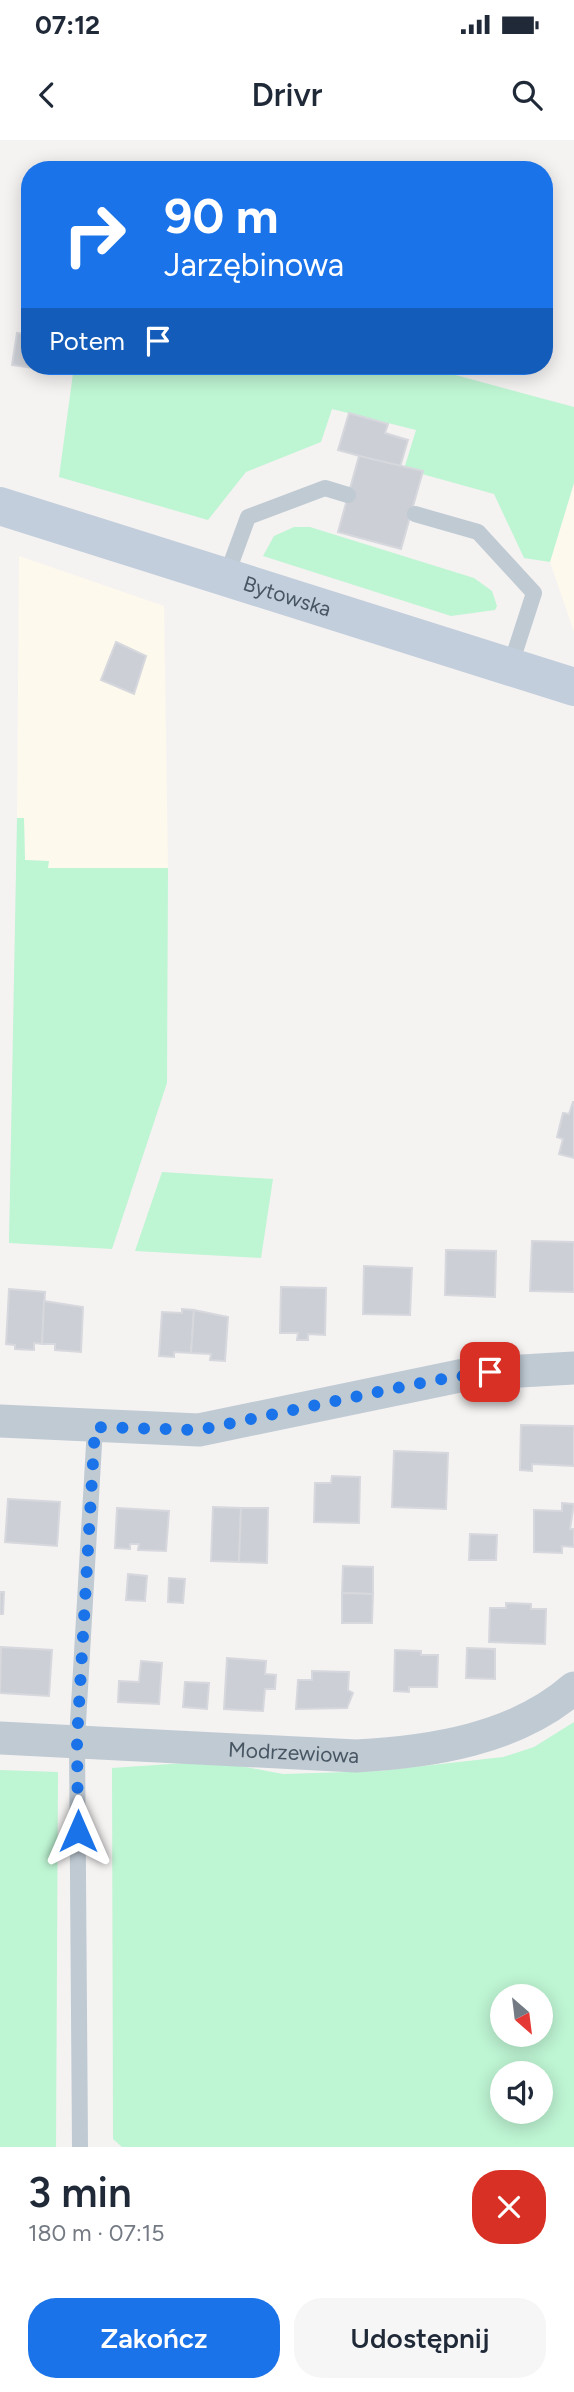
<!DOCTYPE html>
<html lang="pl">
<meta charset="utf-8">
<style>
body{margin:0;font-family:Figtree,sans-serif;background:#f6f6f7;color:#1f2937;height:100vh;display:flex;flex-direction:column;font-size:26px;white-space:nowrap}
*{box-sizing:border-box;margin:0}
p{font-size:23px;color:#747a83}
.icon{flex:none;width:38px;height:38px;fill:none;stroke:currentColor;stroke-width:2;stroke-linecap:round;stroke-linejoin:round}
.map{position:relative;height:2007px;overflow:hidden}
.side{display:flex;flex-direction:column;background:#fff;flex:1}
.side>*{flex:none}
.top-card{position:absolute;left:21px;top:21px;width:532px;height:214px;border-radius:28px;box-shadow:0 4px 18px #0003;background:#1a73e8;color:#fff;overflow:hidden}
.needle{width:46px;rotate:152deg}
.fabs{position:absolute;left:490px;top:1844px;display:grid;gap:14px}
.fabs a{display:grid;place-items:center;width:63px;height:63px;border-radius:50%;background:#fff;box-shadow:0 4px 18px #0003;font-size:35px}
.pin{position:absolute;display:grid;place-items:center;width:60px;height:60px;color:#fff;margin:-30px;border-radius:14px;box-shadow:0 4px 10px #0006}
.me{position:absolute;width:77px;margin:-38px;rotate:0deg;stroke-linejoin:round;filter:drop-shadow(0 0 5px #0008)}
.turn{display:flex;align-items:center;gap:24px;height:147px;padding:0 28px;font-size:32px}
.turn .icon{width:91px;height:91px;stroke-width:2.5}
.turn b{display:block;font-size:49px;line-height:60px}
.then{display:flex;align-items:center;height:66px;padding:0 28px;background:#0003;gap:14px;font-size:26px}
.round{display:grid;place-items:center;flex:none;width:74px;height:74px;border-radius:28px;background:#f6f6f7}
.head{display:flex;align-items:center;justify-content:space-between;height:119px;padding:0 28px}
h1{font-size:42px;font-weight:600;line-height:52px}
.button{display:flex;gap:14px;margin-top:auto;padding:14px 28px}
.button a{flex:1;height:80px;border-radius:28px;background:#1a73e8;color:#fff;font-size:28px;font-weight:600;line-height:80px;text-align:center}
.button a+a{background:#f6f6f7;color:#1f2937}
.status{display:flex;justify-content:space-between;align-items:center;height:49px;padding:0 35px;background:#fff;direction:ltr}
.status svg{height:19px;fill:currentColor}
header{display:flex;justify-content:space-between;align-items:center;height:91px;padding:0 28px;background:#fff;font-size:32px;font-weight:600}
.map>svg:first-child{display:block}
.commercial{fill:#fef9ed}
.green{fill:#bef5d3;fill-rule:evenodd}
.building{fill:#cccfd5;stroke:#d6d8de;stroke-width:2}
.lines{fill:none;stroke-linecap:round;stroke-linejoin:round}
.service{stroke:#bfcad3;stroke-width:16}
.minor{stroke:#bfcad3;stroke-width:33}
.secondary{stroke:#c2cedb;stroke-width:38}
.route{stroke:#1a73e8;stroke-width:12;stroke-dasharray:0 21.6}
.labels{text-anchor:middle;stroke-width:7;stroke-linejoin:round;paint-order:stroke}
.street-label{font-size:21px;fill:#485663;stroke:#fff}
</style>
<div class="status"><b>07:12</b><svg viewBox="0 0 49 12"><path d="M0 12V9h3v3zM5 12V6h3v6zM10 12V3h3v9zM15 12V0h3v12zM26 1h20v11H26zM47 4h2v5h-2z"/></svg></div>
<header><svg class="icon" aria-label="back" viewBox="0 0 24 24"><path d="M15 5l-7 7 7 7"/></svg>Drivr<svg class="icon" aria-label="search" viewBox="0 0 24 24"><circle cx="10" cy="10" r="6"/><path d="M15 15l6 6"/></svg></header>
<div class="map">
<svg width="574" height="2007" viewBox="0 0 574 2007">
<rect width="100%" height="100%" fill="#f5f2f2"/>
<g class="commercial">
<path d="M574 343V492L550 422Z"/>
<path d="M19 416 164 466 168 728H47L48 721 25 720 24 679 17 678Z"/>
</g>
<g class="green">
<path d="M74 226H422L574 267V343L550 422 524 418 494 354 404 329 416 290 332 269 321 302 246 332 208 380 59 337Z"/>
<path d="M294 387H310L474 438 492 451 497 466 495 470 451 476 263 416 274 396Z"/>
<path d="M17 678H24L25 720 49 721 48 728H168L167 943 112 1109 9 1103Z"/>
<path d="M162 1032 273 1039 261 1118 135 1111Z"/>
<path d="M574 1582V2007H122L113 1999 112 1628 214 1621 283 1634 379 1631 503 1617 534 1607ZM502 1857H541V1895H502ZM502 1934H541V1972H502Z"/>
<path d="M0 1630 58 1632 56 2007H0Z"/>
</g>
<g class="building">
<path d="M29 156 30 226H55V231L12 225 17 193 24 194 26 182 22 181 25 162H28Z"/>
<path d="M349 273 388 284 385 293 408 300 400 327 338 310Z"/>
<path d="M359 316 423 331 401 409 338 392Z"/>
<path d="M116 502 146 516 134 554 101 540Z"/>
<path d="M573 962H574V1018L559 1014 563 999 557 997 563 973 569 974Z"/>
<path d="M532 1101 574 1102V1152L530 1151Z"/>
<path d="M446 1110 496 1111 495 1157 445 1155Z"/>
<path d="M364 1126 412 1128 410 1175 363 1174Z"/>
<path d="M281 1147 326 1148 325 1195 308 1194V1200H297L298 1193H280Z"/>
<path d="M9 1149 45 1152 42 1204 34 1203V1210L15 1209V1205L6 1204Z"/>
<path d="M44 1161 83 1167 81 1212 55 1210V1204H42Z"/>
<path d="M182 1169 194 1170 191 1213 174 1212V1217L159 1216 162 1172 182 1173Z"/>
<path d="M194 1170 228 1177 225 1221 210 1220 211 1214 191 1213Z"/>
<path d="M521 1285 574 1286V1326L532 1324V1331L520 1330Z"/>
<path d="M394 1311 448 1313 446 1369 392 1367Z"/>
<path d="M332 1336 360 1337 359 1383 314 1382 315 1343H331Z"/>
<path d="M8 1359 60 1362 57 1406 5 1402Z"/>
<path d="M562 1363 574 1364 570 1389H574V1407L562 1406V1413L534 1412V1370L562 1371Z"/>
<path d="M213 1367 241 1368 239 1422 211 1421Z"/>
<path d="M117 1368 169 1371 166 1411 138 1410 139 1404H130V1409L115 1408Z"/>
<path d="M241 1368H268L267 1423 239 1422Z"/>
<path d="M470 1394 497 1395 496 1420H469Z"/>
<path d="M343 1426 373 1427V1454L342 1453Z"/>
<path d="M128 1434 147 1436 145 1461 126 1460Z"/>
<path d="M169 1438 185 1439 183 1463 168 1462Z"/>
<path d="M0 1452H4L3 1474H0Z"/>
<path d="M342 1453 373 1454 372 1483H342Z"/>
<path d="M506 1463 531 1464V1469H546L545 1504 489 1502 490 1468H506Z"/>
<path d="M1 1507 52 1510 49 1556 0 1553Z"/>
<path d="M467 1508 495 1509V1539L466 1538Z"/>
<path d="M395 1510 421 1511V1515H438L437 1547H409V1552L394 1551Z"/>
<path d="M227 1518 266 1521 265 1534 276 1535 275 1549H265L263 1571 224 1569Z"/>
<path d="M141 1521 162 1523 159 1564 118 1562 119 1541 139 1542Z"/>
<path d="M312 1531 349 1532 348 1550 353 1553 347 1568 296 1569 298 1540H312Z"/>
<path d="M185 1542 209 1543 207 1569 183 1567Z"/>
</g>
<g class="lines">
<g class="service">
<path d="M415 374 478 392 534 453 510 527"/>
<path d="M226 437 248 377 325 348 348 355"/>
<path d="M80 2007 77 1600 95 1287"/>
</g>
<g class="minor">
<path d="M0 1281 199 1290 469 1234 574 1228"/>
<path id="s1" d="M0 1598 356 1616C431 1612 516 1599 574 1548"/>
</g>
<path class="secondary" id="s2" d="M0 366 574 547"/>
</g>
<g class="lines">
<path class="route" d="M78 1691 77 1600 95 1287 199 1290 430 1241 490 1232"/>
</g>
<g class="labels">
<g class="street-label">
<text dy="7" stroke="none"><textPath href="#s2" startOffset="301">Bytowska</textPath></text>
<text dy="7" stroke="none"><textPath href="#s1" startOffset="294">Modrzewiowa</textPath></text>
</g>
</g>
</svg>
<div class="fabs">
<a><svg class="needle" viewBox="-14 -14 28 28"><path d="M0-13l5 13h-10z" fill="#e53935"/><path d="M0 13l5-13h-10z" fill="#747a83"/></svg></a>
<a><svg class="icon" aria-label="sound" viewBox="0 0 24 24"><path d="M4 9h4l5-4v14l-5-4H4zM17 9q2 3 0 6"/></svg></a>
</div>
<div class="pin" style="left:490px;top:1232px;background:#d93025"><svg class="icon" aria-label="arrive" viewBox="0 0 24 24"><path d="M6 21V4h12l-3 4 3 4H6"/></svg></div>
<svg class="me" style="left:78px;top:1691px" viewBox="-20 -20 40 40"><path d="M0-17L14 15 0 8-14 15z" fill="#1a73e8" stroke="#fff" stroke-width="4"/></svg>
<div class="top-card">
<div class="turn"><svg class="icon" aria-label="right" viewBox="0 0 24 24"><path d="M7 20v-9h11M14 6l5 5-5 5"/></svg><div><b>90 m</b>Jarzębinowa</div></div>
<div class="then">Potem<svg class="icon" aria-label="arrive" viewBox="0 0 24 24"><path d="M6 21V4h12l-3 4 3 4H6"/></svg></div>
</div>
</div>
<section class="side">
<div class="head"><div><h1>3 min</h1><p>180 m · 07:15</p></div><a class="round" style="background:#d93025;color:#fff"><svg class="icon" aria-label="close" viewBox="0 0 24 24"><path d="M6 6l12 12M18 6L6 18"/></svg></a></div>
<div class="button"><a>Zakończ</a><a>Udostępnij</a></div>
</section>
